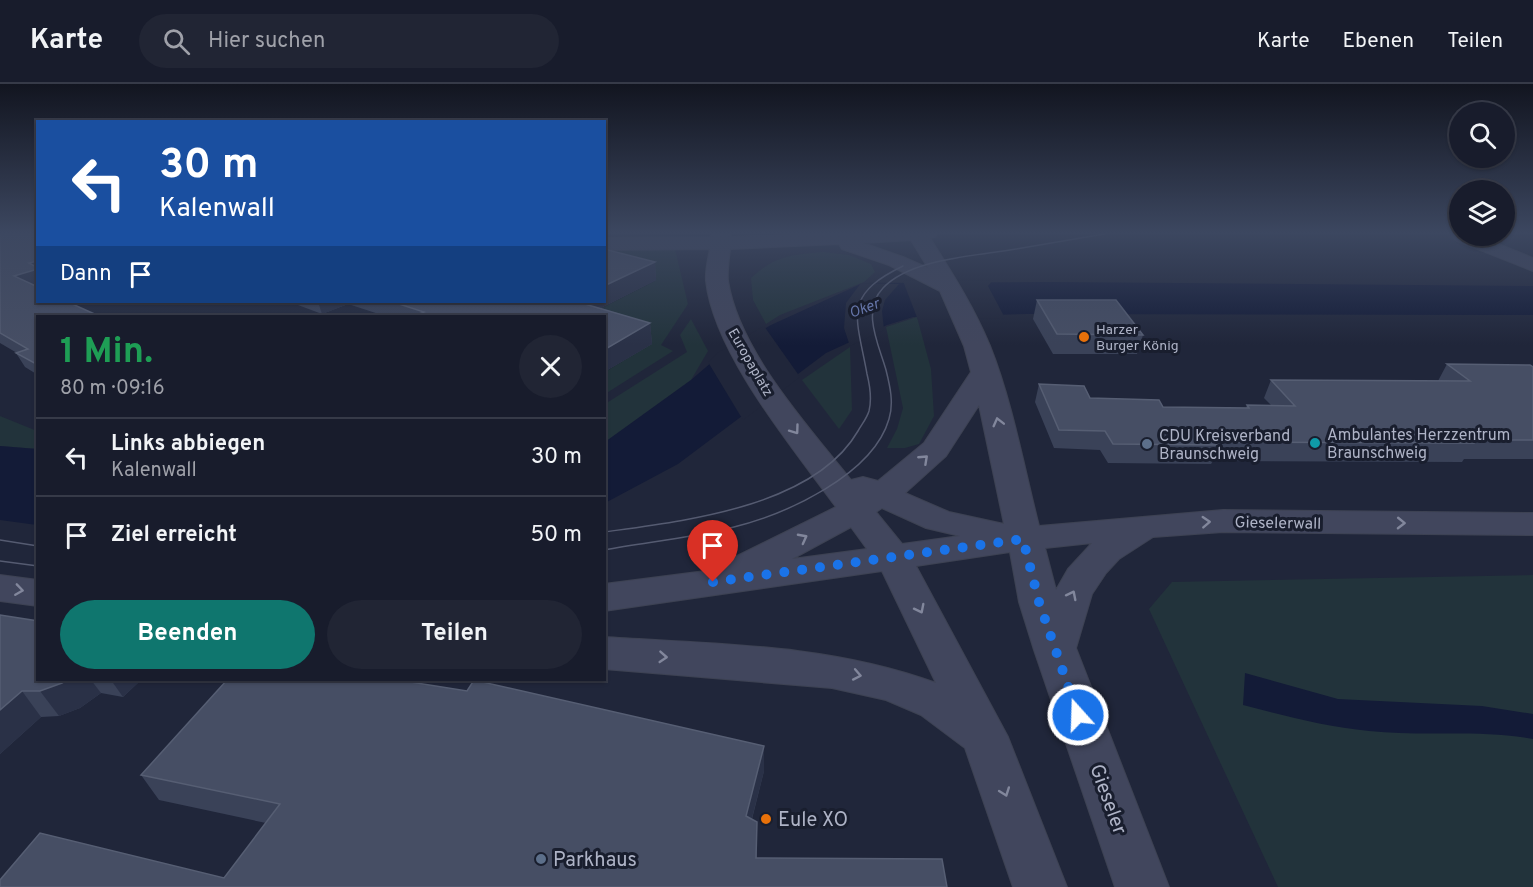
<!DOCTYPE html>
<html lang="de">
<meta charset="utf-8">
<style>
body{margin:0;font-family:Overpass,sans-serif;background:#212534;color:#f1f3f6;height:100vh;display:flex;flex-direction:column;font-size:22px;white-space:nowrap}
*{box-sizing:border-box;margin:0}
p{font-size:20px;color:#9fa1a9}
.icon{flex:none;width:33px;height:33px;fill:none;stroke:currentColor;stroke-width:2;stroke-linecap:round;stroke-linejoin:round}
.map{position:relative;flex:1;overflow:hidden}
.panel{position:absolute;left:36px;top:231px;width:570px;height:366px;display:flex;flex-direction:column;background:#181c2c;border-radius:0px;box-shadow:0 2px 4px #0004,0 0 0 2px #363a48}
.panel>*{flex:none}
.guide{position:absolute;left:36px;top:36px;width:570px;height:183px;border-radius:0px;box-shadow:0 2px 4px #0004,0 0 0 2px #363a48;background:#1a4fa0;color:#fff;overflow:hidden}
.controls{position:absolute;left:1449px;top:18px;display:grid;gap:12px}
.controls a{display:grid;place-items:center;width:66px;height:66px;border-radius:50%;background:#181c2c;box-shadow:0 2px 4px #0004,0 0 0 2px #363a48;font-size:30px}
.pin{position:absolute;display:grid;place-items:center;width:51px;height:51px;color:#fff;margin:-62px -26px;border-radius:50% 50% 50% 0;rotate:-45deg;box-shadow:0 0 6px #0007}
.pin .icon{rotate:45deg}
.me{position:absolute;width:66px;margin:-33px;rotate:340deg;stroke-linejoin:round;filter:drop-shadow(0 0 4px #0008)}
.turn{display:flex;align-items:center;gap:21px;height:126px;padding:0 24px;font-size:27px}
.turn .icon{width:78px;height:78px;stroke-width:2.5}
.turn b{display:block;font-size:42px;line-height:51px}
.then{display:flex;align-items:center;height:57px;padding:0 24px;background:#0003;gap:12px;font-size:22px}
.round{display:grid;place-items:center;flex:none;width:63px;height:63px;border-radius:32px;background:#212534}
.head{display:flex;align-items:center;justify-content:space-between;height:102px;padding:0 24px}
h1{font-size:36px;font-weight:700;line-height:45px;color:#1e9e55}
.button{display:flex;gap:12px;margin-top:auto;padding:12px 24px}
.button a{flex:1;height:69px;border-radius:36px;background:#0f766e;color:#fff;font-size:24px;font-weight:700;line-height:69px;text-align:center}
.button a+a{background:#212534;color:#f1f3f6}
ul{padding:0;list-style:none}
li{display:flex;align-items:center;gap:18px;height:78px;padding:0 24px;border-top:2px solid #363a48}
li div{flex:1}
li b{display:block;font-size:22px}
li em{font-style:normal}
header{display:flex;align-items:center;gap:36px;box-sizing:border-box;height:84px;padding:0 30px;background:#181c2c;border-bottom:2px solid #363a48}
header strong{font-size:28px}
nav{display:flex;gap:33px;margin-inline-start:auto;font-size:21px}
.search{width:420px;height:54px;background:#212534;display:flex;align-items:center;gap:15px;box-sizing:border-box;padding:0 21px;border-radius:33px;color:#9fa1a9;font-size:22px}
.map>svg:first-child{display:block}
.green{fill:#22333b}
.water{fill:#131b37}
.pier{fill:#20263a}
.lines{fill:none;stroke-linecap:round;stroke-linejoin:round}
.secondary-casing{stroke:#3d4253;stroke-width:2}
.secondary{fill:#41465d;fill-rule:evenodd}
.tram{stroke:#555b71;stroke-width:1.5}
.wall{fill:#3a4258}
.shaded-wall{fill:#2a3147}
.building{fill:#464e64;stroke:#565e73;stroke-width:1.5}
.oneway{stroke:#82879c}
.route{stroke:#1a73e8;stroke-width:10;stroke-dasharray:0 18}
.food-dot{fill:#e8710a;stroke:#191e2e;stroke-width:2}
.culture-dot{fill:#0f9aa8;stroke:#191e2e;stroke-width:2}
.service-dot{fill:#5c6f8a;stroke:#191e2e;stroke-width:2}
.labels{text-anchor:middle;stroke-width:6;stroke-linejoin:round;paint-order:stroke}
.far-poi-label{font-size:14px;fill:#aeb3c6;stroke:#191e2e;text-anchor:start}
.far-street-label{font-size:14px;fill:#aeb3c6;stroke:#191e2e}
.far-water-label{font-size:15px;font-style:italic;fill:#6575a8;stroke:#191e2e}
.poi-label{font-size:16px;fill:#aeb3c6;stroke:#191e2e;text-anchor:start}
.street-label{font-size:16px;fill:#aeb3c6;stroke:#191e2e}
.near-street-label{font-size:20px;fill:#aeb3c6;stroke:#191e2e}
.near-poi-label{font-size:20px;fill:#aeb3c6;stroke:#191e2e;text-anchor:start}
</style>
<header>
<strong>Karte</strong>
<div class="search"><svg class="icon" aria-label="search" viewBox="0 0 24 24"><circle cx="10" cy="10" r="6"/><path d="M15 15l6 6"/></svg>Hier suchen</div>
<nav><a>Karte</a><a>Ebenen</a><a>Teilen</a></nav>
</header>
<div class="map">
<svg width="1533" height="803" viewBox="0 0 1533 803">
<rect width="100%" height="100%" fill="#20263a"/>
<g class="green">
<path d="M642 164 675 165 688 220 661 261 673 267 605 310V288L651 260 605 237 618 230 602 224 655 197 605 166Z"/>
<path d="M823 168 849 171 871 180 875 188 864 198 780 231 766 240 753 216 751 194C776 171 791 171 823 168Z"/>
<path d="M917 233 931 285 934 332 919 360 905 364H887L897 345 903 324 886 243Z"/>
<path d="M691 235 708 267 691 296 605 358V320L687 268 680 251Z"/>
<path d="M850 263 852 326 839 345 802 296Z"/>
<path d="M0 332 37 347V365L0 362Z"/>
<path d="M1533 491V803H1278L1149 525 1172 498Z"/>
</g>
<g class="water">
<path d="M1048 198 1533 202V231L1027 230 913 233 887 241 826 269 678 380 605 419V358L691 296 720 271 771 241 863 199Z"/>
<path d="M0 362 37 365V441L0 436Z"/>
<path d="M1245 589 1338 615 1482 622 1533 630V655C1479 645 1423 653 1369 647 1326 643 1285 632 1243 621Z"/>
</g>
<g class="pier">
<path d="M993 196 988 202 1005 234 918 236 903 197Z"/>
<path d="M861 199 899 200 885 216 882 227 884 246 850 262 844 244 846 219Z"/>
<path d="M764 242 800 293 743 336 708 278 719 268Z"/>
</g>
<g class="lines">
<defs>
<g id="secondary">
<path d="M712 149H730L731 153 839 149H937L935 153 930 154C952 189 974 223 990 262 1012 317 1024 383 1039 442L1223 426 1533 429V451L1223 448 1153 453 1119 475 1106 489 1092 510 1076 564 1169 803H1115L1034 566 1019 518 1010 468 916 482 1008 653 1067 803H1013L965 664 921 631 886 616 832 604 604 585V553C716 560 830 560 936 599L882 487 604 527V500L721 485 725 478 836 423C793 364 714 270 706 197 705 187 708 175 710 165L604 166V154L711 153ZM911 156 928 184 903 173 863 159ZM839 160 842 165 889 181 940 207 964 262 971 288 924 359 878 397 863 393 851 396C808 342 739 267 728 197 727 187 729 175 730 165ZM979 321 1004 440 949 428 905 409 946 372ZM882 424 926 444 960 452 902 460 876 428ZM851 443 867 465 792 475ZM1092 459 1068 485 1056 506 1045 464Z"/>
<path d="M1455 149H1460V152H1478L1533 174V187L1455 156 1452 152Z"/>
<path d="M0 491 38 496V522L0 517Z"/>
</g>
</defs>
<use href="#secondary" class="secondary-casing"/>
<use href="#secondary" class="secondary"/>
<g class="tram">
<path d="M604 448C684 437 814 423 858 347 862 340 867 334 869 327 872 315 870 302 867 290 857 233 841 212 903 182"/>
<path d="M0 456 38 462"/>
<path d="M604 466C647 458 691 454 734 443 786 430 873 391 889 335 894 319 890 302 886 286 879 261 861 227 883 204 911 174 977 172 1016 165 1047 160 1079 154 1110 149"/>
<path d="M0 477 38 482"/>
</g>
</g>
<g class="wall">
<path d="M0 149 33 201 38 232V291L25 283 16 269H17L0 259Z"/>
<path d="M655 178 656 196 601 224 650 239 652 260 604 288V232H385L348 220 322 230 290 218H604Z"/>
<path d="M1037 216 1143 251 1137 270H1053L1033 235Z"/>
<path d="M1447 280 1533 283V375H1464L1462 378 1213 377 1211 380 1108 379 1100 366 1054 364 1035 318 1039 300 1090 314 1163 323 1246 324 1247 321H1271L1264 314 1271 296 1438 297Z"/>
<path d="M0 531 38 596H141L123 613 101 609 80 624 59 632 41 633 0 670Z"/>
<path d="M764 687 752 735 757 774 224 794 266 739 159 716 141 691Z"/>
</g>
<g class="shaded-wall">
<path d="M38 177V200L21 205 14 192 29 179Z"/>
<path d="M655 178 656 196 585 232 575 218H604V202Z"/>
<path d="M318 218H347L348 220 322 230Z"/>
<path d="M650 239 652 260 604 288V266Z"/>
<path d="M67 596H91L101 609 80 624 59 632 40 607Z"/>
<path d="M111 596H141L123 613Z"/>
<path d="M22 607 41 633 0 670V626Z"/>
<path d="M764 662V687L746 757V732Z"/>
</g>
<g class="building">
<path d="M0 149H38V177L29 179 38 184V185L14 192 38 203V218H68L99 232H38V281L16 269 28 265 0 249Z"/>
<path d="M604 165 655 178 604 202Z"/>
<path d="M1037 216H1116L1143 251 1057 250Z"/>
<path d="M393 218H578L650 239 604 266V232H414L424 228Z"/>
<path d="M1447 280 1530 281 1533 283V356H1469L1473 359 1216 358 1218 361 1113 360 1105 347 1059 346 1039 300 1084 302 1090 314 1159 316 1163 323 1249 324 1247 321 1295 322 1271 296 1470 297Z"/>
<path d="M0 531 38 537V596H67L62 599 40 607H22L0 626Z"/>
<path d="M227 596H398L467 607 474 596 764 662 746 732 757 738 756 774 942 775 947 803H0V796L40 749 224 794 280 720 141 691Z"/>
</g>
<defs><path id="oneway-chevron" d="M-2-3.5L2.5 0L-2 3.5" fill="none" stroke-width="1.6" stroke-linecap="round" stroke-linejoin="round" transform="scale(1.5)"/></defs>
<g class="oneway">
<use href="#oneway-chevron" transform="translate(998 338) rotate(-104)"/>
<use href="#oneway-chevron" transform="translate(795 346) rotate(54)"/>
<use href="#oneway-chevron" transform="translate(924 375) rotate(-43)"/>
<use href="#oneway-chevron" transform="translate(1206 438) rotate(-3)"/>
<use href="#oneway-chevron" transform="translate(1401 439) rotate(1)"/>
<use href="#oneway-chevron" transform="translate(803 454) rotate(-28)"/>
<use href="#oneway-chevron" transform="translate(19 506) rotate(8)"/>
<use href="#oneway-chevron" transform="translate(1072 511) rotate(-63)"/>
<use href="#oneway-chevron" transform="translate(920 525) rotate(63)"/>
<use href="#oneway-chevron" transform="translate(663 573) rotate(4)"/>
<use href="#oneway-chevron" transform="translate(857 591) rotate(11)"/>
<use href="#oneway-chevron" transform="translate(1005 708) rotate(70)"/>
</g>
<linearGradient id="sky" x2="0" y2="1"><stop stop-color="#121520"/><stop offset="0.57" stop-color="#3c4760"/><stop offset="1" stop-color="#3c4760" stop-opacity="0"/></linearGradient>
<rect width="1533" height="261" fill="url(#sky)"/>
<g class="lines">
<path class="route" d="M713 498 1023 455 1039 518 1078 631"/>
</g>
<g class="food-dot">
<circle cx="1084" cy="253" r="6"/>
<circle cx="766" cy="735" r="6"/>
</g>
<circle class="culture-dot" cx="1315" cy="359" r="6"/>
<g class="service-dot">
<circle cx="1147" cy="360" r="6"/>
<circle cx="541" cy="775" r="6"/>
</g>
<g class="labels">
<g class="far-poi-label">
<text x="1096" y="250">Harzer<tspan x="1096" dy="16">Burger König</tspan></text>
</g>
<g class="far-street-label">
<text transform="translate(751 278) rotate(60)" y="5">Europaplatz</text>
</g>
<g class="far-water-label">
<text transform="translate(864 224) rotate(-20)" y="5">Oker</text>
</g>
<g class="poi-label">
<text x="1327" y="356">Ambulantes Herzzentrum<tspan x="1327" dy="18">Braunschweig</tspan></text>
<text x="1159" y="357">CDU Kreisverband<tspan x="1159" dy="18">Braunschweig</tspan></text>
</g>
<g class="street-label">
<text transform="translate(1278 438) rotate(1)" y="6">Gieselerwall</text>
</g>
<g class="near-street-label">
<text transform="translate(1109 715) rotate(70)" y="7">Gieseler</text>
</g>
<g class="near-poi-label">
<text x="778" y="742">Eule XO</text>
<text x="553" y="782">Parkhaus</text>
</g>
</g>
</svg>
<div class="controls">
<a><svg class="icon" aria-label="search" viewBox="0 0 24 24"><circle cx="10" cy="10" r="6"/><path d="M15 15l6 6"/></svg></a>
<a><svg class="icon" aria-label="layers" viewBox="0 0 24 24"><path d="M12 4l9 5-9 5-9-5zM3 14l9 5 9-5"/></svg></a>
</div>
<div class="pin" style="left:713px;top:498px;background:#d93025"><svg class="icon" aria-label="arrive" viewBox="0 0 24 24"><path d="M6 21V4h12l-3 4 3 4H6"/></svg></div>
<svg class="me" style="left:1078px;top:631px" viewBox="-20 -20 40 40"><circle r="17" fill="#1a73e8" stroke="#fff" stroke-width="3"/><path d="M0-11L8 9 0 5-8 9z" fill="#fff"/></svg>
<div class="guide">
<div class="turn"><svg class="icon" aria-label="left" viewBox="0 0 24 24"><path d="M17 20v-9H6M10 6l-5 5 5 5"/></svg><div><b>30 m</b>Kalenwall</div></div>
<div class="then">Dann<svg class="icon" aria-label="arrive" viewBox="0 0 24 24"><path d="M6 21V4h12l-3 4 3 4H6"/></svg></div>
</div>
<section class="panel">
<div class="head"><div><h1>1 Min.</h1><p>80 m · 09:16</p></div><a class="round"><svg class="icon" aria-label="close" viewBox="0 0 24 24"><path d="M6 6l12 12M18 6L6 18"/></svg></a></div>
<ul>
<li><svg class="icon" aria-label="left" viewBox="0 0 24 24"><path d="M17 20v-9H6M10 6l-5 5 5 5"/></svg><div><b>Links abbiegen</b><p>Kalenwall</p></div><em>30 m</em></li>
<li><svg class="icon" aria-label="arrive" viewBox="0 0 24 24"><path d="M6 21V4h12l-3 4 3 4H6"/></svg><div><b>Ziel erreicht</b></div><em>50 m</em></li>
</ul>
<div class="button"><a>Beenden</a><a>Teilen</a></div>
</section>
</div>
